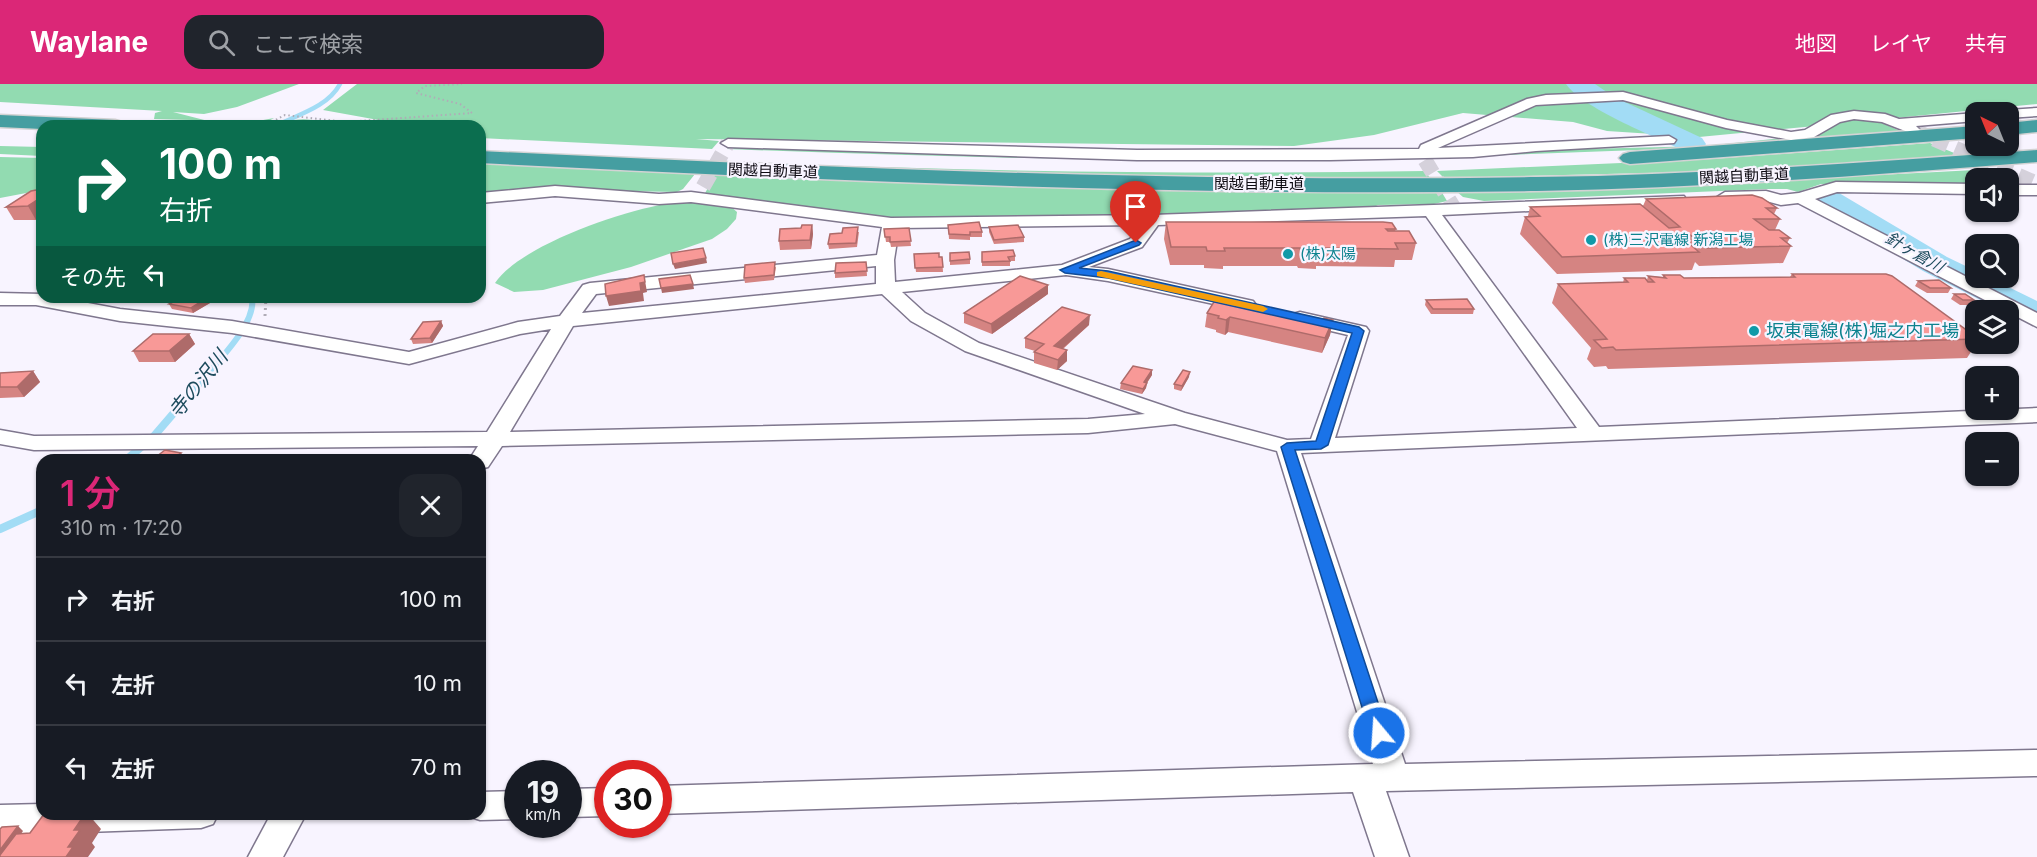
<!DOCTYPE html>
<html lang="ja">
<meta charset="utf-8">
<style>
body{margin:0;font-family:Inter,"Noto Sans JP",sans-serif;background:#20242c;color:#f1f3f6;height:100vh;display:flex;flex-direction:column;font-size:22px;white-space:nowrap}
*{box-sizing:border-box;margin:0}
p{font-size:20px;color:#9ea1a6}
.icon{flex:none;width:33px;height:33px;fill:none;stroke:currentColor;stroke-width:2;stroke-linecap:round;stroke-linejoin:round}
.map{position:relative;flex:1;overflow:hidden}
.side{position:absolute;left:36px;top:370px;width:450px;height:366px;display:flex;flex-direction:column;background:#171b24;border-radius:18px;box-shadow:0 2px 4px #0004}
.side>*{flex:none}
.top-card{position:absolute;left:36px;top:36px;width:450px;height:183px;border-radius:18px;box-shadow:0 2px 4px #0004;background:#0b6e4f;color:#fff;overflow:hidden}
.needle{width:39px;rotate:317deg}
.tools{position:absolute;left:1965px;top:18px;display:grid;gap:12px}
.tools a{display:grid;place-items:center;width:54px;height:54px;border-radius:12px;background:#171b24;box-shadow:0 2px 4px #0004;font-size:30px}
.speed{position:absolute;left:504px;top:676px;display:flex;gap:12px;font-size:30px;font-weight:700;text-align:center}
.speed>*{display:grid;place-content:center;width:78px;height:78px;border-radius:50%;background:#171b24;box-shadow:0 2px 4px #0004;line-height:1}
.speed small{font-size:15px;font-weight:400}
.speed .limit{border:9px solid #d22;background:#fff;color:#111}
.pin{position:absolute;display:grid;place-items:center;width:51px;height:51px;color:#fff;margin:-62px -26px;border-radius:50% 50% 50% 0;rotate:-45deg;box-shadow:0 0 6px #0007}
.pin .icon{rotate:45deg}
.me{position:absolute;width:66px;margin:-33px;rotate:342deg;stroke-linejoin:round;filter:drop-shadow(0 0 4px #0008)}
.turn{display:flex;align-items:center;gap:21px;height:126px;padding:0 24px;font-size:27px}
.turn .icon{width:78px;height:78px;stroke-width:2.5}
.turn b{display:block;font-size:42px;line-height:51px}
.then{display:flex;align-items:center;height:57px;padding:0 24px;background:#0003;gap:12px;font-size:22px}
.round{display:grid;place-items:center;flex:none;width:63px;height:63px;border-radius:18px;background:#20242c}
.overview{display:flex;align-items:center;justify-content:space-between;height:102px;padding:0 24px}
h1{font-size:36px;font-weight:600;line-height:45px;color:#db2777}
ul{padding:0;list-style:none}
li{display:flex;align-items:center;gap:18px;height:84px;padding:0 24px;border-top:2px solid #363941}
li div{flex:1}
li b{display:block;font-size:22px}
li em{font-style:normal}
header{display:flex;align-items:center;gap:36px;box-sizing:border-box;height:84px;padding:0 30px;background:#db2777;color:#fff}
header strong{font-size:28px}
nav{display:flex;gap:33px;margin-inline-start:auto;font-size:21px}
.search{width:420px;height:54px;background:#20242c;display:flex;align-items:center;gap:15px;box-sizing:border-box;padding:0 21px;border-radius:18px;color:#9ea1a6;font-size:22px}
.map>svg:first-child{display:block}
.green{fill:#92dbb1}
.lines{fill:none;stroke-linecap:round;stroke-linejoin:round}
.stream-far2{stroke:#a2dcf5;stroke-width:4.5}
.stream-far1{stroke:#a2dcf5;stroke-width:6}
.stream{stroke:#a2dcf5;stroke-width:8}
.river{fill:#a2dcf5;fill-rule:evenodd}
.minor-tunnel{stroke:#d5d1db;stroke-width:15;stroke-dasharray:15 8;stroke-linecap:butt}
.minor-casing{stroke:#7f778e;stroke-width:3}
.motorway-casing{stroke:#d3d3d4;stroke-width:3}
.path-far1{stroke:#b0acb7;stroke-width:2;stroke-dasharray:1.5 3;stroke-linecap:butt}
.path{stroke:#b0acb7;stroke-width:3;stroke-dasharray:2 4;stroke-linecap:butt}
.minor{fill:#fff;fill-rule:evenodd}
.motorway{fill:#459ea1;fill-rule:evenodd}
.wall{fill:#d58482}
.shaded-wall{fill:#ae6b6a}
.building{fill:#f89997;stroke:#ae6b6a;stroke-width:1.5}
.route{fill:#1a73e8;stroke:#114b97;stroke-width:1.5}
.slow{fill:#f59e0b}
.culture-dot{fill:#0f9aa8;stroke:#f8f4ff;stroke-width:2}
.labels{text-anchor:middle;stroke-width:4.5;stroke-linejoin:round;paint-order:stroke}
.far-street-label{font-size:15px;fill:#0d0a12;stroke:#f8f4ff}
.far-culture-label{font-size:15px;fill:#0d838f;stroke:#f8f4ff;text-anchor:start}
.far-water-label{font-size:16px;font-style:italic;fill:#1d4b5d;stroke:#f8f4ff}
.culture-label{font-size:18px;fill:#0d838f;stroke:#f8f4ff;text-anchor:start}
.water-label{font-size:20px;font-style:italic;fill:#1d4b5d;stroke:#f8f4ff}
</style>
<header>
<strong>Waylane</strong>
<div class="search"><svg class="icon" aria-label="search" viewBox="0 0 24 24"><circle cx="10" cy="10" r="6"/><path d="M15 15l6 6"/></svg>ここで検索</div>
<nav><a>地図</a><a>レイヤ</a><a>共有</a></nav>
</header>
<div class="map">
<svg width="2037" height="773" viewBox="0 0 2037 773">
<rect width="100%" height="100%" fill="#f8f4ff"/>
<g class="green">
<path d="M0 0H299L237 23 204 30 173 28 216 39 241 40 274 34 260 42H206L192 36 154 35 155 29 162 27 0 18Z"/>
<path d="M357 0H2037V20L1875 36 1905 49 1692 64 1428 74 1427 69 1705 62 1810 51 1826 41 1699 53 1607 47 1573 38 1463 29 1374 51 1294 62 696 55 719 57 712 65 480 54V42H349L286 39C305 30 322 40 342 40 360 40 377 38 395 39L323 26Z"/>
<path d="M1930 59 1959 71 1730 87 1444 94 1437 87 1712 75Z"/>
<path d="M732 61 1412 70 1414 75C1185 79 956 74 727 65Z"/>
<path d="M0 62 42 63V72L0 70Z"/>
<path d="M0 73 42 74V106L0 114Z"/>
<path d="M726 78C959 87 1192 91 1425 87L1430 94H1239L976 89Z"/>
<path d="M480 80 695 90 683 105 677 108 566 106 480 110Z"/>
<path d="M1994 85 2015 98 2009 101 2008 94H1976L1975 102 1821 100 1798 108 1787 105H1768L1484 117 1463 113 1456 107 1690 101Z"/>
<path d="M715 91 1167 106 1441 107 1447 117 1434 120 1378 121 1374 123 1139 131 887 134 704 111Z"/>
<path d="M703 118 730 122 737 128 736 135 727 145 712 155 631 183 543 206 514 208 495 199C521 161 620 128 665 120 677 118 690 118 703 118Z"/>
</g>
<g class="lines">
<path class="stream-far2" d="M275 42C297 31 328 23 340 0"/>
<path class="stream-far1" d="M202 296C218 277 257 239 252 213"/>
<g class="stream">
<path d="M126 376 154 352 203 295"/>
<path d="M0 445 42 426"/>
</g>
<g class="river">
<path d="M1566 0H1595L1614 13 1702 54 1706 60 1702 66 1692 68 1682 66C1654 52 1582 24 1566 0Z"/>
<path d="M1828 107 1839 109 1947 173 1976 187V194H1990L2037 217V242L2008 231V226H2000L1923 187 1817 123 1813 116 1817 109Z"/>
</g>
<g class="minor-tunnel">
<path d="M1913 46 2036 99"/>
<path d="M1425 76 1454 124"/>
<path d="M703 103 728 59"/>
</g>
<defs>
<g id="minor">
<path d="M1623 8 1727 36 1791 48 1805 46 1831 31 1854 27 1885 30 1899 35 1976 29V37L1916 42 1920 46 1913 50 1882 38 1854 35 1840 38 1814 53 1791 56 1726 44 1623 16 1536 21 1438 64 1669 52 1676 56 1674 59 1536 67 1473 73 1330 76H1137L728 63 721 59 728 55 1137 66 1419 65 1421 61 1527 15 1546 11Z"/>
<path d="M2037 24V32L2008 34V28H2002L2008 26Z"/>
<path d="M1836 98 1976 100V110L1837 108 1815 115 2037 229V243L1798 119 1781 121 1766 117 1725 118 1717 113 1725 108 1766 107 1781 111 1799 109Z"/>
<rect x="2008" y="101" width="29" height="10"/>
<path d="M555 102 659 110 691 108 891 134 1153 131 1684 112 1686 115 1678 120 1442 131 1599 343 2037 324V338L1301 369 1405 680 2037 666V692L1386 707 1409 773H1375L1353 708 658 730V702L1373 680 1277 367 1175 340 1088 349 502 362 488 383 480 385V376H469L478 362 34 366 0 360V346L34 352 487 348 551 245 520 250 409 280 232 249 120 237 36 221H0V209L42 210V213H56L120 225 232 237 409 268 518 238 560 232 583 201 590 199 877 171 882 143 691 118 659 120 555 112 480 119V109ZM1426 132 1577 344 1335 354 1369 247 1366 243 1300 228 1293 230 1290 234 1293 238 1348 251 1311 355 1287 356 1185 329 979 259 925 229 902 208 1066 191 1108 197 1246 227 1253 225 1256 221 1253 217 1108 185 1089 183 1142 163 1158 141ZM1140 141 1130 155 1062 181 895 198 894 176 899 144ZM876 182V200L582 229 596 210ZM882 210 911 237 965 267 1145 330 1088 335 510 348 573 242Z"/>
<path d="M608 704V732L568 733V705Z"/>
<path d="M518 707V735L480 736 468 732 480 730V708Z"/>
<path d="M42 720V730H218L213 740 201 744 0 751V721Z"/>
<path d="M271 730H306L283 773H248Z"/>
</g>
<g id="motorway">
<path d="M0 31 115 36 122 38 125 42H42V45L0 43Z"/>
<path d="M2037 36V48L2008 51V39Z"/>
<path d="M1976 42V54L1630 80 1623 78 1619 74 1623 70 1630 68Z"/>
<path d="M2037 66V78C1870 91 1704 104 1537 107 1184 113 832 97 480 79V67C832 84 1184 99 1537 93 1704 91 1870 78 2037 66Z"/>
</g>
</defs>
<use href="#minor" class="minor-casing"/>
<use href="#motorway" class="motorway-casing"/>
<path class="path-far1" d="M264 42 285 31 345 38 472 29 460 20 416 9 425 2 462 0"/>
<path class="path" d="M265 232 266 213"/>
<use href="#minor" class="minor"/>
<use href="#motorway" class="motorway"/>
</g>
<g class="wall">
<path d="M42 105V131L36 136H14L6 123Z"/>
<path d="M1646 115 1777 124 1774 130 1780 135 1775 146 1790 154 1787 159 1791 162 1783 179 1699 182 1695 178 1692 186 1557 190 1520 150 1525 133 1528 132 1530 123 1643 122Z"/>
<path d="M1166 138 1396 145 1395 147 1416 159 1412 176H1395L1394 183 1316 182V185L1298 184 1297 182H1223V185L1204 184V181H1170L1164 155Z"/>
<path d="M812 141 813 150 811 165 780 166 779 157 801 144Z"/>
<path d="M948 141 982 148V153H970V156L949 155Z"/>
<path d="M989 143 1024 153V158L994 160 989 148Z"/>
<path d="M909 144 911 162 891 163 890 158H886L884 145Z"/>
<path d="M859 148 857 163 829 165 828 160 842 149Z"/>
<path d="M982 168 1015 172V177H1010V182H982Z"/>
<path d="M950 169 970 175V180L950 181Z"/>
<path d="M914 170 942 173 943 188H916Z"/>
<path d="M866 178 867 192 835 194V189Z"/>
<path d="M776 183 774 196 745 199 744 194Z"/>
<path d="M1792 190 1976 253V260L1967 274 1608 285 1606 282 1594 283 1587 275 1591 264 1552 219 1558 200 1623 199 1624 194 1647 196 1648 192 1663 193V191L1684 194H1753L1790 193Z"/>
<path d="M1918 197 1951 204 1948 209H1927L1915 202Z"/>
<path d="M1048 210 992 250 964 239V229Z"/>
<path d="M1954 210 1974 216 1971 221H1960L1951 215Z"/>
<path d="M207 214 210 219 193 229 172 225 169 220Z"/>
<path d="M1426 216 1474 225 1473 230H1431L1425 221Z"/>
<path d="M1207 229 1322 237 1333 236 1330 251 1322 269 1228 248 1225 251 1216 248V246L1205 243Z"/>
<path d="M441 237 443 242 432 259 413 260 411 255Z"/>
<path d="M1089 241 1063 265 1067 266V277L1057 286 1034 279V268L1035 267 1025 264V254Z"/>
<path d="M189 250 195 260 175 278H139L133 267Z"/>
<path d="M33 287 40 298 24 313 0 314V289Z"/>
<path d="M1152 291 1147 299 1146 304 1142 310 1120 305 1121 299Z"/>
<path d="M1189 293 1181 307 1174 305V300Z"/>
</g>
<g class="shaded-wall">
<path d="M42 113V131L36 136 28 122Z"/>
<path d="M812 141 813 150 811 165 810 156Z"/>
<path d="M706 174 707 179 675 185 673 180Z"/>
<path d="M644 191 647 208 643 209 644 217 609 222 606 212 640 199Z"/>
<path d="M693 200 694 205 662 209 661 204Z"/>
<path d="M1048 201V210L992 250 991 240Z"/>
<path d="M207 214 210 219 193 229 191 224Z"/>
<path d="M1090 231 1089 241 1054 272V262Z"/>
<path d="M1230 233 1228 248 1225 251 1226 236Z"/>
<path d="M1333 236 1330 251 1322 269 1325 254Z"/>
<path d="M441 237 443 242 432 259 430 254Z"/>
<path d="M189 250 195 260 175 278 169 267Z"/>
<path d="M1067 266V277L1057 286 1058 276Z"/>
<path d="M1152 286V291L1144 303V298Z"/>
<path d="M33 287 40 298 24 313 17 303Z"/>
<path d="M1190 288 1189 293 1181 307 1182 302Z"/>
<path d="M1147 299 1146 304 1142 310 1143 305Z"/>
<path d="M181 369 185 374 182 376H171Z"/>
<path d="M85 730H88L101 745 92 759 95 763 88 773H66L68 763 74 746Z"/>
<path d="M18 742 23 747 5 773H0V766Z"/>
</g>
<g class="building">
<path d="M42 105V113L28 122 6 123 31 107Z"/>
<path d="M1752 111 1762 114 1777 124H1766L1780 135H1754L1769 146H1779L1790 154H1781L1791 162 1707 164 1689 150H1678L1699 168 1562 173 1525 133 1540 132 1530 123 1640 120 1669 144 1680 143 1646 115Z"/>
<path d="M979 138 982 148H970V151L949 150 948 141Z"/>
<path d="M1166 138H1383L1392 139 1396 145H1386L1388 147H1409L1416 159H1395L1398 165 1318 164 1319 167H1301L1300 164H1224L1225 167H1207L1206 163H1171Z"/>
<path d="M802 141H812L810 156 779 157 780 145 801 144Z"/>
<path d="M1018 141 1024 153 994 156 989 143Z"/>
<path d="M858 143 856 159 828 160 830 150 842 149 843 144Z"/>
<path d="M909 144 911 157 890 158V153H885L884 145Z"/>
<path d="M703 164 706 174 673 180 671 169Z"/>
<path d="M1013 166 1015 172 1008 173 1010 177 982 178V168Z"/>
<path d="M969 168 970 175 950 177V169Z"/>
<path d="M939 169V173H942L943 183 915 184 914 170Z"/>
<path d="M775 178 774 191 744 194 745 181Z"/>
<path d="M866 178 867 187 835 189 836 179Z"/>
<path d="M1792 190H1886L1892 192 1976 253V255L1616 266 1613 263 1602 264 1594 256 1607 255 1558 200 1628 198 1624 194H1645L1648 198H1654L1648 192 1666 194 1663 191H1680L1684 194 1795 193Z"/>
<path d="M644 191 645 198 640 199 641 207 606 212 605 200Z"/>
<path d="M690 191 693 200 661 204 659 195Z"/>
<path d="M1020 192 1048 201 991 240 964 229Z"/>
<path d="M1939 196 1951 204H1930L1918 197Z"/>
<path d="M1954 210H1965L1974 216H1963Z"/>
<path d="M183 213H198L207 214 191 224 169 220Z"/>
<path d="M1217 213 1322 237 1324 234 1333 236 1325 254 1230 233 1226 236 1218 234 1219 232 1207 229Z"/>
<path d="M1467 215 1474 225H1433L1426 216Z"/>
<path d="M1062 223 1090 231 1054 262 1067 266 1058 276 1034 268 1044 260 1025 254Z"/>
<path d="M441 237 430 254 411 255 423 238Z"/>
<path d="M153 250H189L169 267H133Z"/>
<path d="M1133 282 1152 286 1144 298 1147 299 1143 305 1121 299Z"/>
<path d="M1183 286 1190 288 1182 302 1174 300Z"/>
<path d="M33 287 17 303H0V289Z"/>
<path d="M165 366 181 369 171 376H152Z"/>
<path d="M44 730H85L74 746H80L68 763H73L66 773H0V771L16 750 30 749Z"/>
<path d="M18 742 0 766V745L2 743Z"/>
</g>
<path class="route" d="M1136 156 1141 159 1139 161 1079 184 1108 187 1359 243 1364 247 1328 361 1321 365 1295 366 1388 649 1386 654 1379 656 1373 654 1370 649 1281 363 1287 359 1316 357 1352 249 1108 194 1065 189 1060 186Z"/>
<path class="slow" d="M1101 187 1263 222 1268 225 1263 228 1097 192V188Z"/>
<g class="culture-dot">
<circle cx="1591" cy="156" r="6"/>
<circle cx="1288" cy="170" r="6"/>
<circle cx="1754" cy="247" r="6"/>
</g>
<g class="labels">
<g class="far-street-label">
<text transform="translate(773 87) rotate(2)" y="5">関越自動車道</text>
<text transform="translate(1744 92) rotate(-3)" y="5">関越自動車道</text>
<text x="1259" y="105">関越自動車道</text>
</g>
<g class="far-culture-label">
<text x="1603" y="161">(株)三沢電線 新潟工場</text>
<text x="1300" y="175">(株)太陽</text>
</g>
<g class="far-water-label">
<text transform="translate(1915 168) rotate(30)" y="6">針ヶ倉川</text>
</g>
<g class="culture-label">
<text x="1766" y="253">坂東電線(株)堀之内工場</text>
</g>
<g class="water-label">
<text transform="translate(198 300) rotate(-51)" y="7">寺の沢川</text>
</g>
</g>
</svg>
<div class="tools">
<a><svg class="needle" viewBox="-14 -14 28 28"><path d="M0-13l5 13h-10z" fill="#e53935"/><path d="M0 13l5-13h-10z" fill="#9ea1a6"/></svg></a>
<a><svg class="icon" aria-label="sound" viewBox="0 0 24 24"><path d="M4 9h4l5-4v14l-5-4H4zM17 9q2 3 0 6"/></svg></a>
<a><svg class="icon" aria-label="search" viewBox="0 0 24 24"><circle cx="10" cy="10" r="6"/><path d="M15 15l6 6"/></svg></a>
<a><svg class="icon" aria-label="layers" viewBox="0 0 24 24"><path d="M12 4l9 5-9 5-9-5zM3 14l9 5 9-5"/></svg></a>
<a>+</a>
<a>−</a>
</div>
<div class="speed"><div>19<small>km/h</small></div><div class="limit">30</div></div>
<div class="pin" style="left:1136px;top:159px;background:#d93025"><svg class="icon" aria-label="arrive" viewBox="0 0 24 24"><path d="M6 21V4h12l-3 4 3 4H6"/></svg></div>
<svg class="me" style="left:1379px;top:649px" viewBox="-20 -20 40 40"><circle r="17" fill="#1a73e8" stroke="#fff" stroke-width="3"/><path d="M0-11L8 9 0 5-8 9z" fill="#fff"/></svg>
<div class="top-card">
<div class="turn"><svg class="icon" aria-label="right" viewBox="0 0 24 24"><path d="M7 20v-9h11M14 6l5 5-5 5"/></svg><div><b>100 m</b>右折</div></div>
<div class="then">その先<svg class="icon" aria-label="left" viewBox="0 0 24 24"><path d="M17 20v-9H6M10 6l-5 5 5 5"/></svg></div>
</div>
<section class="side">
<div class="overview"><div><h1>1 分</h1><p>310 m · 17:20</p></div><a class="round"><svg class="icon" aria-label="close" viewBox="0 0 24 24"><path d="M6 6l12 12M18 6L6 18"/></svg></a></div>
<ul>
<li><svg class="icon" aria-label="right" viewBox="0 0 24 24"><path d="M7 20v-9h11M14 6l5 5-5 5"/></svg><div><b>右折</b></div><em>100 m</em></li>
<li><svg class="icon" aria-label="left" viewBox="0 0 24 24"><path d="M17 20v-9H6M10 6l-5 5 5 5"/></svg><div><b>左折</b></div><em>10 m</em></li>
<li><svg class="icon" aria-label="left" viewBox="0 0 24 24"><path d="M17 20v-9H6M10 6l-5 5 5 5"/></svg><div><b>左折</b></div><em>70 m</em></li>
</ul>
</section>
</div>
